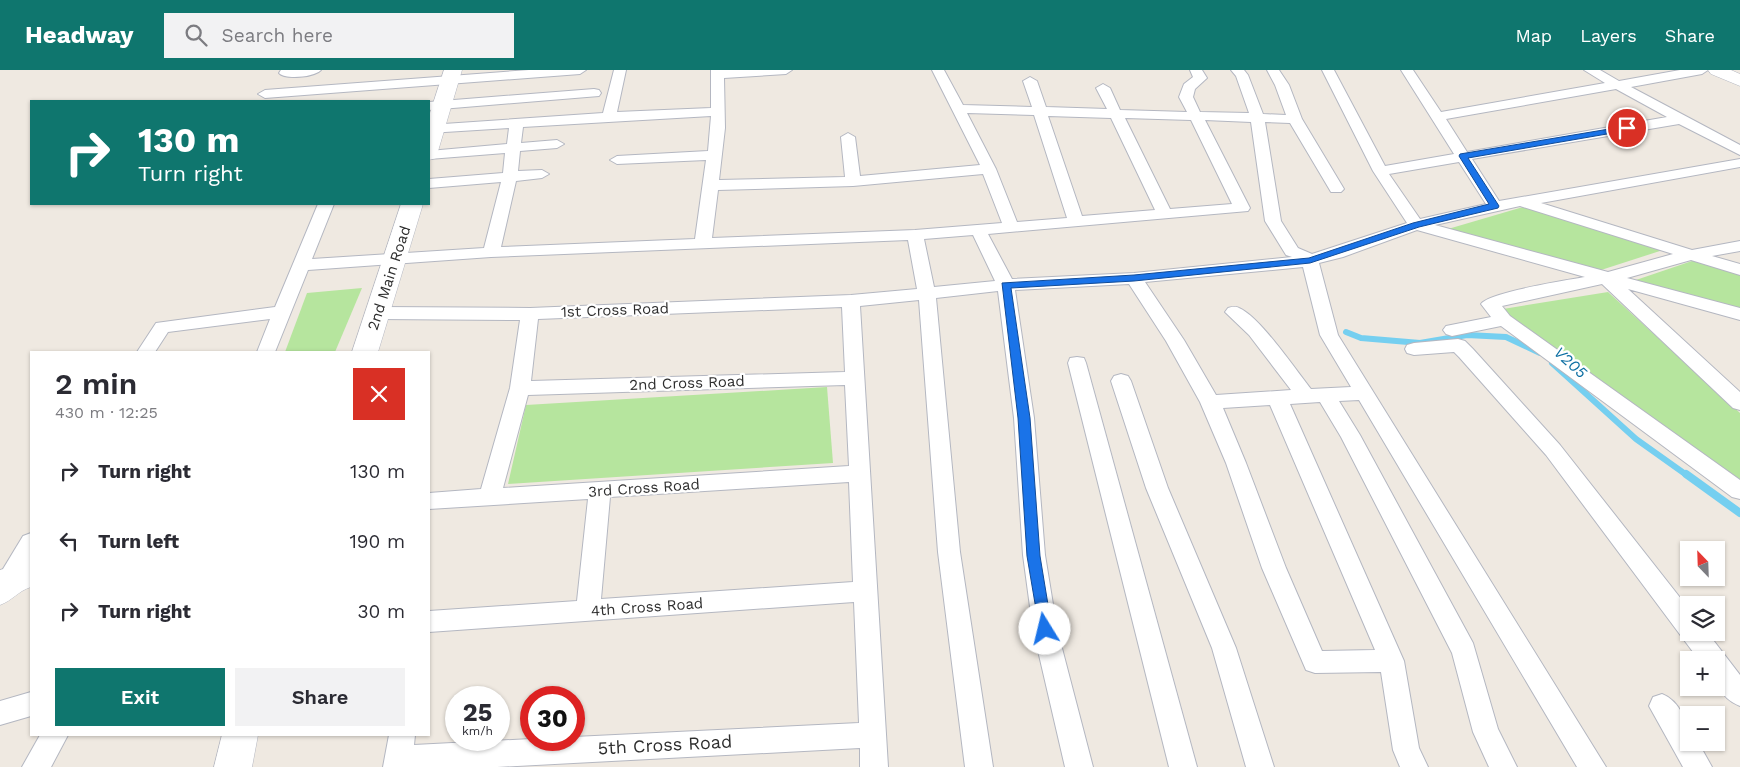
<!DOCTYPE html>
<meta charset="utf-8">
<style>
body{margin:0;font-family:"Work Sans",sans-serif;background:#f2f2f3;color:#2b2b33;height:100vh;display:flex;flex-direction:column;font-size:19px;white-space:nowrap}
*{box-sizing:border-box;margin:0}
p{font-size:16px;color:#7c7c81}
.icon{flex:none;width:28px;height:28px;fill:none;stroke:currentColor;stroke-width:2;stroke-linecap:round;stroke-linejoin:round}
.map{position:relative;flex:1;overflow:hidden}
.side{position:absolute;left:30px;top:281px;width:400px;height:385px;display:flex;flex-direction:column;background:#fff;border-radius:0px;box-shadow:0 1px 4px #0004}
.side>*{flex:none}
.hud{position:absolute;left:30px;top:30px;width:400px;height:105px;border-radius:0px;box-shadow:0 1px 4px #0004;background:#0f766e;color:#fff;overflow:hidden}
.needle{width:32px;rotate:337deg}
.fabs{position:absolute;left:1680px;top:471px;display:grid;gap:10px}
.fabs a{display:grid;place-items:center;width:45px;height:45px;border-radius:0px;background:#fff;box-shadow:0 1px 4px #0004;font-size:25px}
.speed{position:absolute;left:445px;top:616px;display:flex;gap:10px;font-size:25px;font-weight:700;text-align:center}
.speed>*{display:grid;place-content:center;width:65px;height:65px;border-radius:50%;background:#fff;box-shadow:0 1px 4px #0004;line-height:1}
.speed small{font-size:12px;font-weight:400}
.speed .limit{border:8px solid #d22;background:#fff;color:#111}
.pin{position:absolute;display:grid;place-items:center;width:42px;height:42px;color:#fff;margin:-21px;border:2px solid #fff;border-radius:50%;box-shadow:0 1px 5px #0007}
.me{position:absolute;width:55px;margin:-28px;rotate:351deg;stroke-linejoin:round;filter:drop-shadow(0 0 4px #0008)}
.turn{display:flex;align-items:center;gap:18px;height:105px;padding:0 25px;font-size:22px}
.turn .icon{width:65px;height:65px;stroke-width:2.5}
.turn b{display:block;font-size:35px;line-height:42px}
.round{display:grid;place-items:center;flex:none;width:52px;height:52px;border-radius:0px;background:#f2f2f3}
.summary{display:flex;align-items:center;justify-content:space-between;height:85px;padding:0 25px}
h1{font-size:30px;font-weight:600;line-height:38px}
.action{display:flex;gap:10px;margin-top:auto;padding:10px 25px}
.action a{flex:1;height:58px;border-radius:0px;background:#0f766e;color:#fff;font-size:20px;font-weight:600;line-height:58px;text-align:center}
.action a+a{background:#f2f2f3;color:#2b2b33}
ul{padding:0;list-style:none}
li{display:flex;align-items:center;gap:15px;height:70px;padding:0 25px}
li div{flex:1}
li b{display:block;font-size:19px}
li em{font-style:normal}
header{display:flex;align-items:center;gap:30px;box-sizing:border-box;height:70px;padding:0 25px;background:#0f766e;color:#fff}
header strong{font-size:24px}
nav{display:flex;gap:28px;margin-inline-start:auto;font-size:18px}
.search{width:350px;height:45px;background:#f2f2f3;display:flex;align-items:center;gap:12px;box-sizing:border-box;padding:0 18px;border-radius:0px;color:#7c7c81;font-size:19px}
.map>svg:first-child{display:block}
.green{fill:#b6e59e}
.lines{fill:none;stroke-linecap:round;stroke-linejoin:round}
.stream-far1{stroke:#75cff0;stroke-width:6}
.stream{stroke:#75cff0;stroke-width:8}
.street-casing{stroke:#b4b7c1;stroke-width:2}
.secondary-casing{stroke:#b4b7c1;stroke-width:1}
.street{fill:#fff;fill-rule:evenodd}
.secondary{fill:#fff;fill-rule:evenodd}
.route{fill:#1a73e8;stroke:#114b97}
.labels{text-anchor:middle;stroke-width:4.5;stroke-linejoin:round;paint-order:stroke}
.street-label{font-size:15px;fill:#2e2e2e;stroke:#fff}
.water-label{font-size:16px;font-style:italic;fill:#0d6fa3;stroke:#fff}
.near-street-label{font-size:18px;fill:#2e2e2e;stroke:#fff}
</style>
<header>
<strong>Headway</strong>
<div class="search"><svg class="icon" aria-label="search" viewBox="0 0 24 24"><circle cx="10" cy="10" r="6"/><path d="M15 15l6 6"/></svg>Search here</div>
<nav><a>Map</a><a>Layers</a><a>Share</a></nav>
</header>
<div class="map">
<svg width="1740" height="697" viewBox="0 0 1740 697">
<rect width="100%" height="100%" fill="#efe9e1"/>
<g class="green">
<path d="M1523 137 1663 180 1598 201 1448 159Z"/>
<path d="M1695 190 1740 203V241L1633 211Z"/>
<path d="M362 218 335 282H285L307 223Z"/>
<path d="M1608 222 1740 343V414L1510 249 1503 239Z"/>
<path d="M827 317 833 393 508 414 526 335Z"/>
</g>
<g class="lines">
<g class="stream-far1">
<path d="M1346 262 1361 268 1420 273 1467 265 1506 267 1540 283"/>
<path d="M1552 293 1636 369 1688 406"/>
</g>
<path class="stream" d="M1686 404 1740 443"/>
<defs>
<g id="street">
<path d="M281 0H321C315 7 285 10 279 3Z"/>
<path d="M529 0H586L580 4 265 28 258 24 265 20Z"/>
<path d="M614 0H626L617 42 711 38V0H792L786 4 724 8 725 58 719 110 845 107 841 67 848 63 855 67 860 106 980 95 932 0H944L963 35 1032 37 1023 11 1030 7 1037 11 1046 37 1107 39 1096 18 1103 14 1110 18 1120 40 1187 42 1179 27 1184 14 1193 7 1190 0H1202L1207 8 1195 19 1193 27 1200 42 1249 43 1236 6 1231 0H1244L1248 5 1263 44 1286 45 1275 15 1267 0H1279L1289 15 1302 49 1344 119 1341 122H1331L1290 53 1265 52 1281 151 1298 178 1312 184 1407 153 1373 101 1322 0H1334L1385 96 1454 84 1401 0H1413L1441 42 1605 13 1584 0H1600L1619 11 1680 0H1708L1702 4 1631 17 1740 75V85L1679 54 1472 89 1499 131 1740 89V97L1541 133 1692 180 1740 171V181L1712 186 1740 194V205L1691 190 1627 208 1740 238V250L1628 219 1740 322V340L1733 338 1602 214 1502 236 1510 246 1740 410V429L1732 427 1501 256 1452 266 1446 264 1443 260 1446 256 1491 247 1481 234C1489 222 1568 210 1585 207L1417 160 1343 187 1319 193 1338 265 1606 697H1577L1359 330 1339 331 1360 365 1473 573 1498 659 1517 697H1489L1473 662 1452 583 1341 367 1320 332 1290 334 1404 591 1419 678 1428 697H1400L1393 680 1381 602 1315 603 1306 600 1262 498 1226 393 1200 332 1166 271 1129 214 1015 220 1034 348 1045 485 1057 559 1093 697H1065L1033 559 1023 485 1014 348 998 221 936 228 960 482 993 697H965L938 482 919 230 860 236 888 697H860V678L497 697H383L389 665H415L414 675 531 669 574 670V667L859 653 854 532 429 562V541L577 531 588 429 429 439V423L481 419 510 318 520 250 379 249 373 247 370 243 373 239 379 237 530 238 851 225 917 219 908 170 491 187 308 200 275 282H257L270 249 168 262 155 282H137L156 253 275 237 318 134H334L312 189 484 178 501 112 429 118V109L503 103 505 83 429 89V81L507 74 509 58 429 63V55L603 43ZM1616 19 1667 47 1467 82 1446 49ZM967 43 1034 45 1067 148 1017 152 996 99ZM711 46 708 81 617 86 610 90 617 94 706 90 695 169 501 177 516 111 542 108 549 104 542 100 518 101 520 81 557 78 564 74 557 70 521 73 523 57ZM1048 46 1111 48 1155 140 1082 146ZM1125 48 1191 50 1232 134 1170 139ZM1205 50 1251 52 1265 151 1286 185 1292 187 1134 203 1012 209 988 164 1248 141 1250 138ZM1459 92 1486 134 1420 149 1389 104ZM983 104 1002 153 915 160 712 168 718 120 853 116ZM1520 136 1673 184 1608 202 1435 155ZM973 165 995 211 934 217 924 169ZM1303 197 1320 265 1351 317 1311 319C1295 299 1260 247 1239 238 1235 236 1232 237 1228 238L1225 242 1249 265 1291 320 1216 325 1184 270 1145 212ZM842 237 845 302 531 311 538 249ZM845 315 849 396 503 418 528 325ZM1270 335 1375 580 1322 581 1286 498 1246 393 1223 338ZM849 412 853 512 601 529 610 427Z"/>
<path d="M594 19 599 20 601 23 599 26 429 40V32Z"/>
<path d="M1458 269 1465 271 1473 279 1560 375 1689 539V562H1707L1740 605V636C1718 627 1716 611 1716 590H1699L1546 385 1459 287 1454 282 1414 285 1407 283 1405 279 1407 275 1414 273Z"/>
<path d="M1077 287 1084 288 1086 293 1197 697H1169L1068 293 1070 288Z"/>
<path d="M1121 304 1128 306 1131 311 1168 418 1236 578 1274 697H1246L1212 578 1146 418 1111 311 1114 306Z"/>
<path d="M31 463V492L16 518 8 521 0 518V504L23 466Z"/>
<path d="M31 622V646L0 655V631Z"/>
<path d="M1662 624C1680 631 1689 654 1689 672H1698L1712 697H1683L1649 636 1653 627Z"/>
<path d="M40 665H68L51 697H22Z"/>
</g>
<g id="secondary">
<path d="M444 0H462L436 88 429 90V46Z"/>
<path d="M1708 0H1731L1740 4V16L1711 4Z"/>
<path d="M401 134H423L378 282H352Z"/>
<path d="M31 491V517C18 521 13 530 0 535V500Z"/>
<path d="M222 665H258L252 697H214Z"/>
</g>
</defs>
<use href="#street" class="street-casing"/>
<use href="#secondary" class="secondary-casing"/>
<use href="#street" class="street"/>
<use href="#secondary" class="secondary"/>
</g>
<path class="route" d="M1627 56 1631 58 1630 60 1468 88 1499 136 1498 138 1419 157 1310 193 1134 211 1011 218 1030 348 1040 486 1052 559 1050 563 1045 565 1040 563 1027 486 1018 348 1002 213 1134 205 1309 188 1413 153 1489 134 1459 86 1460 84Z"/>
<g class="labels">
<g class="street-label">
<text transform="translate(389 208) rotate(-72)" y="5">2nd Main Road</text>
<text transform="translate(615 240) rotate(-2)" y="5">1st Cross Road</text>
<text transform="translate(687 313) rotate(-2)" y="5">2nd Cross Road</text>
<text transform="translate(644 418) rotate(-4)" y="5">3rd Cross Road</text>
<text transform="translate(647 537) rotate(-4)" y="5">4th Cross Road</text>
</g>
<g class="water-label">
<text transform="translate(1571 292) rotate(42)" y="6">V205</text>
</g>
<g class="near-street-label">
<text transform="translate(665 675) rotate(-3)" y="6">5th Cross Road</text>
</g>
</g>
</svg>
<div class="fabs">
<a><svg class="needle" viewBox="-14 -14 28 28"><path d="M0-13l5 13h-10z" fill="#e53935"/><path d="M0 13l5-13h-10z" fill="#7c7c81"/></svg></a>
<a><svg class="icon" aria-label="layers" viewBox="0 0 24 24"><path d="M12 4l9 5-9 5-9-5zM3 14l9 5 9-5"/></svg></a>
<a>+</a>
<a>−</a>
</div>
<div class="speed"><div>25<small>km/h</small></div><div class="limit">30</div></div>
<div class="pin" style="left:1627px;top:58px;background:#d93025"><svg class="icon" aria-label="arrive" viewBox="0 0 24 24"><path d="M6 21V4h12l-3 4 3 4H6"/></svg></div>
<svg class="me" style="left:1045px;top:559px" viewBox="-20 -20 40 40"><circle r="19" fill="#fff"/><path d="M0-13L10 11 0 6-10 11z" fill="#1a73e8"/></svg>
<div class="hud">
<div class="turn"><svg class="icon" aria-label="right" viewBox="0 0 24 24"><path d="M7 20v-9h11M14 6l5 5-5 5"/></svg><div><b>130 m</b>Turn right</div></div>
</div>
<section class="side">
<div class="summary"><div><h1>2 min</h1><p>430 m · 12:25</p></div><a class="round" style="background:#d93025;color:#fff"><svg class="icon" aria-label="close" viewBox="0 0 24 24"><path d="M6 6l12 12M18 6L6 18"/></svg></a></div>
<ul>
<li><svg class="icon" aria-label="right" viewBox="0 0 24 24"><path d="M7 20v-9h11M14 6l5 5-5 5"/></svg><div><b>Turn right</b></div><em>130 m</em></li>
<li><svg class="icon" aria-label="left" viewBox="0 0 24 24"><path d="M17 20v-9H6M10 6l-5 5 5 5"/></svg><div><b>Turn left</b></div><em>190 m</em></li>
<li><svg class="icon" aria-label="right" viewBox="0 0 24 24"><path d="M7 20v-9h11M14 6l5 5-5 5"/></svg><div><b>Turn right</b></div><em>30 m</em></li>
</ul>
<div class="action"><a>Exit</a><a>Share</a></div>
</section>
</div>
